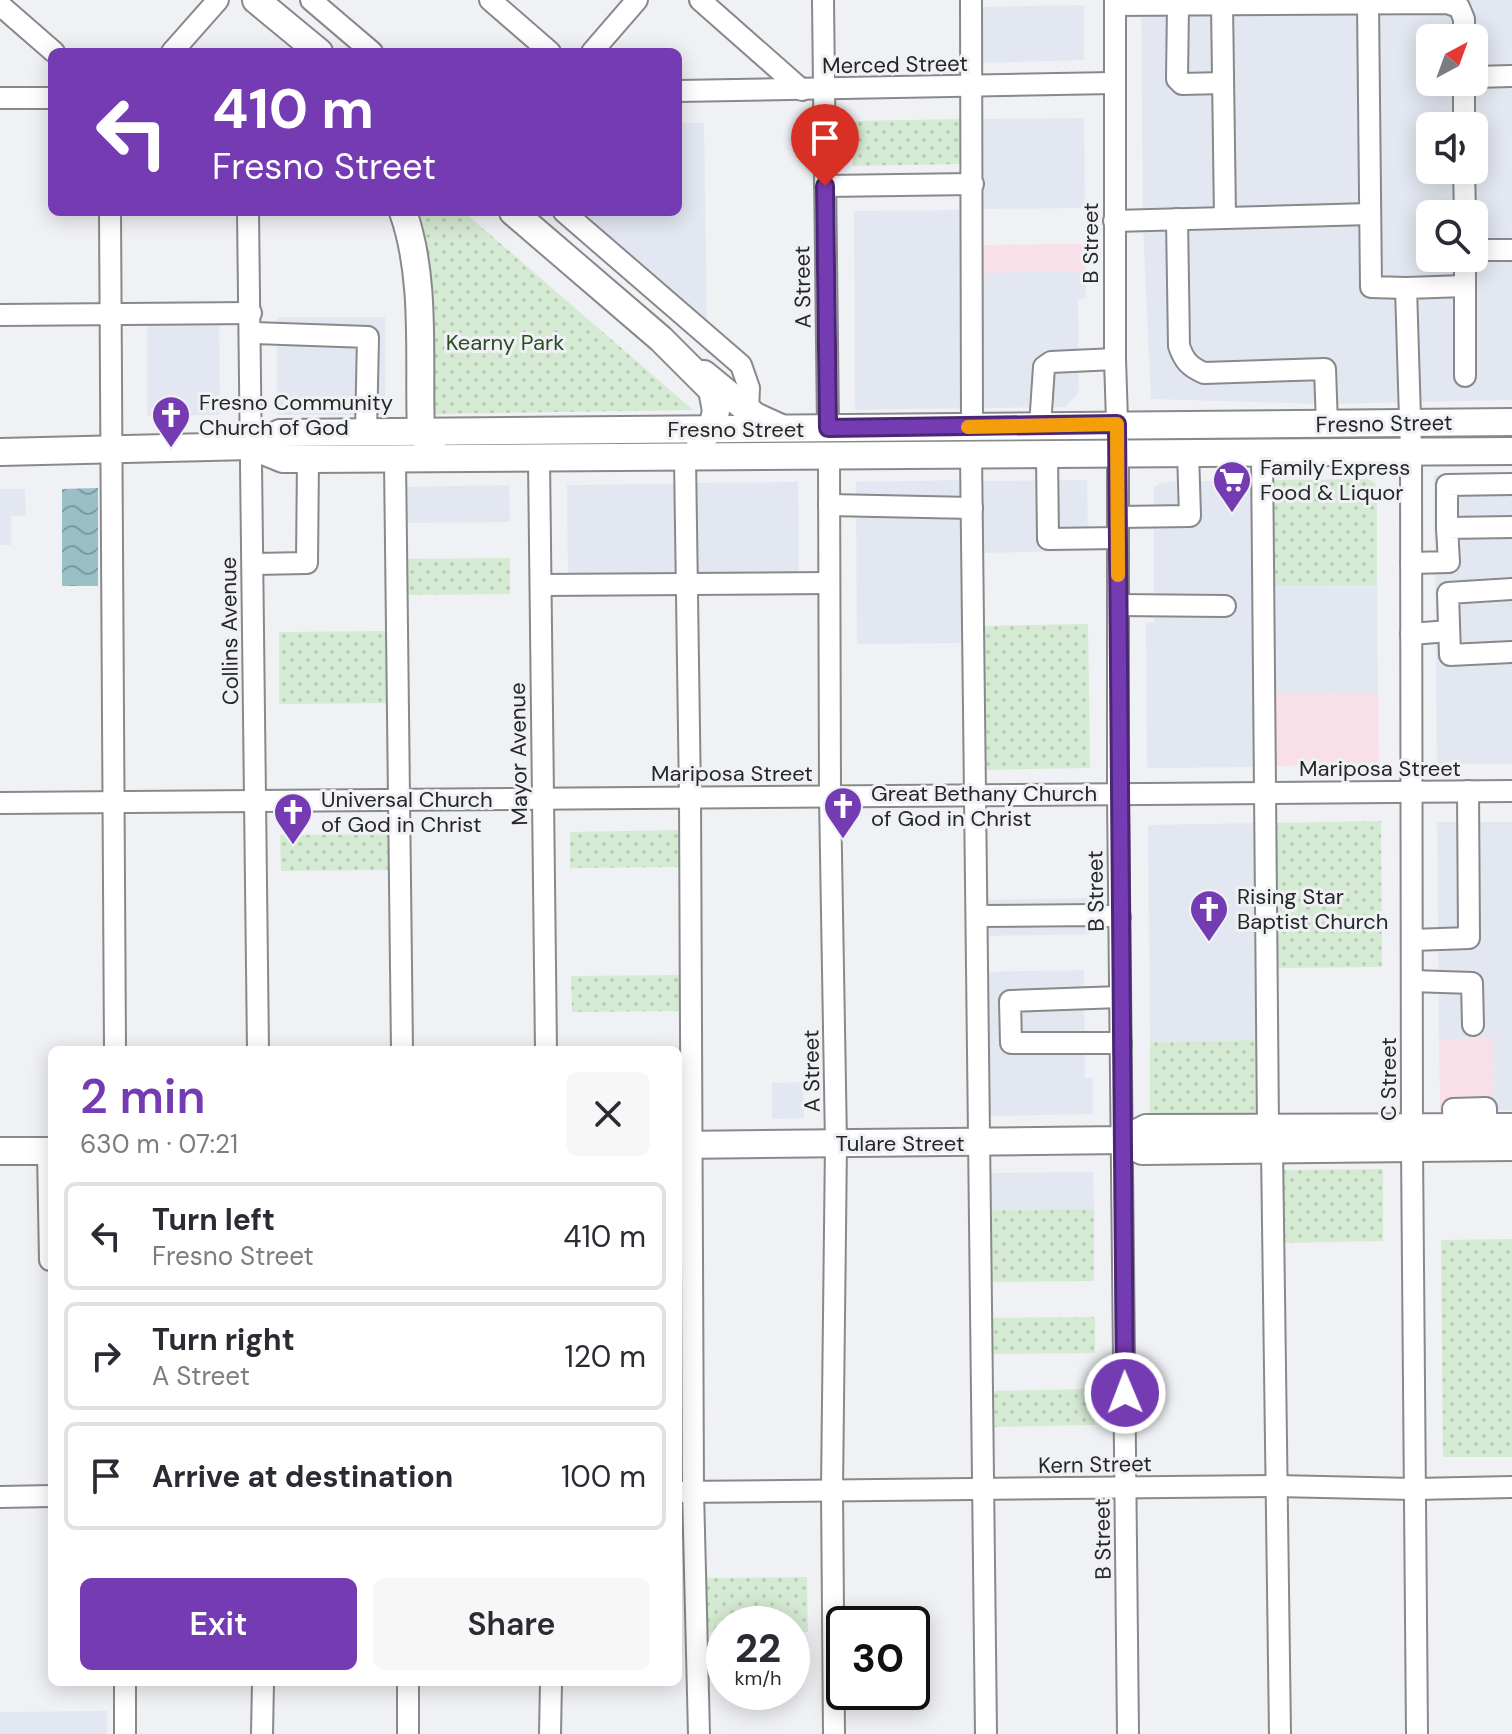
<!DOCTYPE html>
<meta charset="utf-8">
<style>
body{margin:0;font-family:"DM Sans",sans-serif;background:#f7f7f7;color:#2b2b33;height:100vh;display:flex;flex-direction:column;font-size:30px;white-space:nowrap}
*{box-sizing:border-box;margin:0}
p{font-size:26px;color:#7c7c81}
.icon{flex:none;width:44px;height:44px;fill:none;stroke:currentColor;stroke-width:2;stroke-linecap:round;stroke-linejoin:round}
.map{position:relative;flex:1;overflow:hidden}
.side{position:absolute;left:48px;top:1046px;width:634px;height:640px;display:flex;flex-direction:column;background:#fff;border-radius:12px;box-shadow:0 4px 20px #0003}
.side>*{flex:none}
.hud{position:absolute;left:48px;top:48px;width:634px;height:168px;border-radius:12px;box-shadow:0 4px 20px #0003;background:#743bb2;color:#fff;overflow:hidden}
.needle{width:52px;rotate:41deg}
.controls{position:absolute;left:1416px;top:24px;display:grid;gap:16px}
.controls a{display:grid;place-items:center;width:72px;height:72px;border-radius:12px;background:#fff;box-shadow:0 4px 20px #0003;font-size:40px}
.speed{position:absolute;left:706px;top:1606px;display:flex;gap:16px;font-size:40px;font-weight:700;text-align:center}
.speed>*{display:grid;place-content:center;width:104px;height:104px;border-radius:50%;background:#fff;box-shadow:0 4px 20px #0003;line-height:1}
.speed small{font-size:20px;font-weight:400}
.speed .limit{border:4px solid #111;border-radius:12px;background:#fff;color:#111}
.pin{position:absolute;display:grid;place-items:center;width:68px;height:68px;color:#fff;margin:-82px -34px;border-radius:50% 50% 50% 0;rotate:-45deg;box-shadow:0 0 8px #0007}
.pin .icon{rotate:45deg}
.me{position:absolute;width:88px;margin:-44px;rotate:359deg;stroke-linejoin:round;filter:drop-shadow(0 0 6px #0008)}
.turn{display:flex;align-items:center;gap:28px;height:168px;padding:0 32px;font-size:36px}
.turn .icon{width:104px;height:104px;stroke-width:2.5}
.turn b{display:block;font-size:56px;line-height:68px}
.round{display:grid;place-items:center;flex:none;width:84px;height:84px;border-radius:12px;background:#f7f7f7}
.overview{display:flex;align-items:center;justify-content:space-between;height:136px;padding:0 32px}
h1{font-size:48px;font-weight:600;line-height:60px;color:#743bb2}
.primary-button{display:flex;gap:16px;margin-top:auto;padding:16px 32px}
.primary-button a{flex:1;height:92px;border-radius:12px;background:#743bb2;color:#fff;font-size:32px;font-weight:600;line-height:92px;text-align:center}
.primary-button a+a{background:#f7f7f7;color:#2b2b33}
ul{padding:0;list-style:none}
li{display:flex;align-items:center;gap:24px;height:108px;margin:0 16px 12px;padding:0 16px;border:4px solid #e1e1e2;border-radius:12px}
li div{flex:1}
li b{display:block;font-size:30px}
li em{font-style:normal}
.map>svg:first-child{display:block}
.built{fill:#e3e7f1;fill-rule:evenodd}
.industrial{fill:#f9e0e8}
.grass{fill:url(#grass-dots)}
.water{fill:url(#water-waves)}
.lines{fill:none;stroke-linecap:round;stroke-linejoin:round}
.minor-casing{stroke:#88898b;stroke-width:24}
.major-casing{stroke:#88898b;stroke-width:30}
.minor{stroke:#fff;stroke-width:20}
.major{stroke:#fff;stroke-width:26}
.route-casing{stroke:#4b2674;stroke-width:20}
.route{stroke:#743bb2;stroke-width:14}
.slow{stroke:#f59e0b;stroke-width:14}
.labels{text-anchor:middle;stroke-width:6;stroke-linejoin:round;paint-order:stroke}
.street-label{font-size:22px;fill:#252627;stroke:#f0f1f4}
.park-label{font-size:22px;fill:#2b4b27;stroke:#f0f1f4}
.poi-label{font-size:22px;fill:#252627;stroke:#f0f1f4;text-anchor:start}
</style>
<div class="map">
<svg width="1512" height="1734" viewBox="0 0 1512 1734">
<defs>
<pattern id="grass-dots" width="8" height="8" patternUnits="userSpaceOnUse" patternTransform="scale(2)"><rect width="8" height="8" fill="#d5ead2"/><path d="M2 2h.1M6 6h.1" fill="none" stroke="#b7c9b4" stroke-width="1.8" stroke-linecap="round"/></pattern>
<pattern id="water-waves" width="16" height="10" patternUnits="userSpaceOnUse" patternTransform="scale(2)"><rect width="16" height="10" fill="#9abfc5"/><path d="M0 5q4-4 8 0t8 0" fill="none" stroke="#7d9ba0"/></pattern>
</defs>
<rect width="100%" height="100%" fill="#f0f1f4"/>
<g class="built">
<path d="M1141 0H1512V400L1325 404 1151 399 1143 225ZM1430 38H1474V82H1430ZM1430 126H1474V170H1430ZM1430 214H1474V258H1430Z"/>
<path d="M1084 5V60L978 63 977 7Z"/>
<path d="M1084 118 1085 208 977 209 976 119Z"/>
<path d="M678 123H704L707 327 572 212H678Z"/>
<path d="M962 210 964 408 855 410 854 211Z"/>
<path d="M1085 271 1086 298 1078 299 1079 392 1065 407 978 408 977 273Z"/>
<rect x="277" y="317" width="108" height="98"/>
<path d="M147 318H219L220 415 147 416Z"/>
<path d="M1434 475H1512V764H1437Z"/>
<path d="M965 480 966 643 857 644 856 482Z"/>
<path d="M1087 480 1088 551 980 553 979 481Z"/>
<path d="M1254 480 1256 767 1147 768 1146 623 1154 622V487L1163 482Z"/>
<path d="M798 482 799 580 691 581 690 483Z"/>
<path d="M675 484 676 581 568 582 567 485Z"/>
<path d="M509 485 510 522 401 523 400 487Z"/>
<path d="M0 489H25L26 516H11V545H0Z"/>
<path d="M1377 585 1378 693 1270 694 1269 586Z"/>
<path d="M1437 822H1512V1110L1494 1111 1493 1039H1439Z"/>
<path d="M1258 823 1259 1040 1150 1042 1148 825Z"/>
<path d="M1091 898V934L983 936V900Z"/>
<path d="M1084 970 1085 1078H1093V1114L984 1116V972Z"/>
<path d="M803 1082 804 1118 772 1119V1083Z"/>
<path d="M1093 1172 1094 1209 985 1210V1173Z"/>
<path d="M678 1177H681L682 1322H678Z"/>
<path d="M107 1711V1734H0V1712Z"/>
</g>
<g class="industrial">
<path d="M1085 244V271L977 273V245Z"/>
<path d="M1378 693 1379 765 1271 766 1270 694Z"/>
<path d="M1493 1038 1494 1111H1440L1439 1039Z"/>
</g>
<g class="grass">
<path d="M961 119 962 164 853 166V121Z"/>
<path d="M417 212H464L693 410 434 414C433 348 439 275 417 212Z"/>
<path d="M1367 479 1374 482 1377 489V585L1269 586 1268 480Z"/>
<path d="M510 558V594L402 595 401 559Z"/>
<path d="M1088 624 1090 768 982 770 981 626Z"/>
<path d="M387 631 388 703 279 704V632Z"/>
<path d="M1381 821 1382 967 1273 968 1272 823Z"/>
<path d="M678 830 679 867 570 868V832Z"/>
<path d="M389 834V870L281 871 280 835Z"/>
<path d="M680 975V1011L572 1012 571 976Z"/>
<path d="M1259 1040V1113L1150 1114V1042Z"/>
<path d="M1383 1169V1241L1275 1243 1274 1170Z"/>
<path d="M1094 1209V1281L986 1282 985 1210Z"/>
<path d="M1512 1239V1457H1443L1441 1240Z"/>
<path d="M1095 1317V1353L987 1354 986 1318Z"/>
<path d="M1095 1389V1425L987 1427V1391Z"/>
<path d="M807 1577 808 1632H792V1624H724V1632L699 1633V1578Z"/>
</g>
<path class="water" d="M98 488V586H62V489Z"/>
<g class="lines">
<defs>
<g id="minor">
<path d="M311 0 372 52"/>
<path d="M490 0 550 52"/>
<path d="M700 0 802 90"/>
<path d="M823 0 828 428"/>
<path d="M971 0 972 427"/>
<path d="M1115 0V359L1118 452V794L1128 1734"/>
<path d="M1222 4 1225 218"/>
<path d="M1368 4 1371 287 1406 288"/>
<path d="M0 5 54 52"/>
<path d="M1115 5 1447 3 1459 7 1464 19V38"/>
<path d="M1178 5 1177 79 1182 84 1223 83"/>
<path d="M172 52 218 0"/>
<path d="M592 52 637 0"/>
<path d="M1474 77 1512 76"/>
<path d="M1464 82V126"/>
<path d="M678 91 1113 83"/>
<path d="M0 98H52"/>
<path d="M1464 170 1465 214"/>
<path d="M825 186 973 184"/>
<path d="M110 212 115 1050"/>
<path d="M248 212 258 1050"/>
<path d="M564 212 741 365 749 388 748 410"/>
<path d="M1177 219 1179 346C1184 361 1190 367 1204 373L1325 369 1327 425"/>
<path d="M1114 221 1370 214"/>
<path d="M1474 250H1512"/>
<path d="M1465 258V376"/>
<path d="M0 315 251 313"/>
<path d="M251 333 368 337 366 432"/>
<path d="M1040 426 1044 367 1051 362 1115 359"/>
<path d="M1262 451 1268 1128"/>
<path d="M971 454 986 1734"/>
<path d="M1047 454 1048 539 1118 538"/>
<path d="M829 455 830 797 836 1143 832 1490 834 1734"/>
<path d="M685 458 690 798 693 1491 699 1734"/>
<path d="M539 459 546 1050"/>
<path d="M395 460 402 1050"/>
<path d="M829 505 972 508"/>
<path d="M1118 517 1190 516 1188 452"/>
<path d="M1447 528V485L1512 484"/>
<path d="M1411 563 1449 562 1447 528 1512 527"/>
<path d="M253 564 307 563 308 459"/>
<path d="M541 585 829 583"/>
<path d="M1512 589 1448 593 1450 655 1512 652"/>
<path d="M1118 605 1225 606"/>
<path d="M1411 634 1449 631"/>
<path d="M0 803 1512 791"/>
<path d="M978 916 1094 915 1120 917"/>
<path d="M1412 940 1469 938 1468 791"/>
<path d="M1412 981 1472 983 1473 1025"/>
<path d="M1120 997 1010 1001 1011 1043H1121"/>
<path d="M1454 1127 1453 1109 1486 1108V1127"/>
<path d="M1272 1149 1280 1734"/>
<path d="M48 1151 50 1260"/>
<path d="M678 1492 1276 1486 1414 1489 1512 1487"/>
<path d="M0 1497 52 1496"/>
<path d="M125 1734V1682"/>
<path d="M262 1734 263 1682"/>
<path d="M408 1734V1682"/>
<path d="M550 1734 551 1682"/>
<path d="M1417 1734 1412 1148 1411 451 1406 288 1465 286"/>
</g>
<g id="major">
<path d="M256 0 319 52"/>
<path d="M403 212C427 279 418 363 421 433L432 447"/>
<path d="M513 212 661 339 712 390 716 411 712 428 700 440"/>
<path d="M704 374 755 416 779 427"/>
<path d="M251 446 283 459H308L1512 451"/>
<path d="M0 452 251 446 280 433 1512 422"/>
<path d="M1123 1140 1142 1151 1512 1147"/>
<path d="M678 1145 1123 1140 1146 1128 1512 1127"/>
<path d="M0 1151H52"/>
</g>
</defs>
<use href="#minor" class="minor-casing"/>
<use href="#major" class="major-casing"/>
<use href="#minor" class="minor"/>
<use href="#major" class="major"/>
</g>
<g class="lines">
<defs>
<path id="route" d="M825 186 828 428 1117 424 1125 1393"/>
</defs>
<use href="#route" class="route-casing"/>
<use href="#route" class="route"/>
<path class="slow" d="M968 427 1117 424 1118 575"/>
</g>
<defs>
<symbol id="church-pin" viewBox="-11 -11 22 30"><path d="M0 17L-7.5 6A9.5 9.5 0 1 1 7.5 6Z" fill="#743bb2" stroke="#f0f1f4"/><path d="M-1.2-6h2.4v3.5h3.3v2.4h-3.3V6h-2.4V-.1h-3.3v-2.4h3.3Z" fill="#fff"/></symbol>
<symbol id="supermarket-pin" viewBox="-11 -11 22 30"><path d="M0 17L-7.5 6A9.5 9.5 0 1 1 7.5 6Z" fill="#743bb2" stroke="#f0f1f4"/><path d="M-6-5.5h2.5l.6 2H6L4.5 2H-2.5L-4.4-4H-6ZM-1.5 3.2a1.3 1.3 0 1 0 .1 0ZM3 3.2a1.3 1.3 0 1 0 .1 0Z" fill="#fff"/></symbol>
</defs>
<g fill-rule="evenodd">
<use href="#church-pin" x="149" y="393" width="44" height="60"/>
<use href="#supermarket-pin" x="1210" y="458" width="44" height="60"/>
<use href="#church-pin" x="821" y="784" width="44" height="60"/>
<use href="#church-pin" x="271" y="790" width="44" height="60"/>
<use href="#church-pin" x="1187" y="887" width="44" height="60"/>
</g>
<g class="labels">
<g class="street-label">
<text transform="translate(895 64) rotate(-1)" y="8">Merced Street</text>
<text transform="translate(1090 243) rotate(-90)" y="8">B Street</text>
<text transform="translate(802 287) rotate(-91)" y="8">A Street</text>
<text transform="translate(1384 423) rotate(-1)" y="8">Fresno Street</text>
<text x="736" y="437">Fresno Street</text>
<text transform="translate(229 631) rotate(-91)" y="8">Collins Avenue</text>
<text transform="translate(518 754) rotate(-91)" y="8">Mayor Avenue</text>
<text x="1380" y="776">Mariposa Street</text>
<text x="732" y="781">Mariposa Street</text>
<text transform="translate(1095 891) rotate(-91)" y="8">B Street</text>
<text transform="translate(811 1071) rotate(-91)" y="8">A Street</text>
<text transform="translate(1388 1079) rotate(-90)" y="8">C Street</text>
<text x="900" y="1151">Tulare Street</text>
<text transform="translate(1095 1464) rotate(-1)" y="8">Kern Street</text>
<text transform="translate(1102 1539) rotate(-91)" y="8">B Street</text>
</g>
<g class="park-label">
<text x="505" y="350">Kearny Park</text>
</g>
<g class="poi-label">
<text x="199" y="410">Fresno Community<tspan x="199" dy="25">Church of God</tspan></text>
<text x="1260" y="475">Family Express<tspan x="1260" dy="25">Food &amp; Liquor</tspan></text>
<text x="871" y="801">Great Bethany Church<tspan x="871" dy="25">of God in Christ</tspan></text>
<text x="321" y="807">Universal Church<tspan x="321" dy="25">of God in Christ</tspan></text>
<text x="1237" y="904">Rising Star<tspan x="1237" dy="25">Baptist Church</tspan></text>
</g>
</g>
</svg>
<div class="controls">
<a><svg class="needle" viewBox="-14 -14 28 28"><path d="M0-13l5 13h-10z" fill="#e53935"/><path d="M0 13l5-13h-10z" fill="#7c7c81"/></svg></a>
<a><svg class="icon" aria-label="sound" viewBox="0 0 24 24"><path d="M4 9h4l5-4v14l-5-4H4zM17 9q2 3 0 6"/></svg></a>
<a><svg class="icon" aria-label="search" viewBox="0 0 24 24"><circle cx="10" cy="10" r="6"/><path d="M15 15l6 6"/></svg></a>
</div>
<div class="speed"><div>22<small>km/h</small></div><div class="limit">30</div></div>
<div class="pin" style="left:825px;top:186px;background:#d93025"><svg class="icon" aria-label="arrive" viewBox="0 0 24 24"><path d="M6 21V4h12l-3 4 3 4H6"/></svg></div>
<svg class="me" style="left:1125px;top:1393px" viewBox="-20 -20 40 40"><circle r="17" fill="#743bb2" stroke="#fff" stroke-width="3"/><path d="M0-11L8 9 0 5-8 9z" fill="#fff"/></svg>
<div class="hud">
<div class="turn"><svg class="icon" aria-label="left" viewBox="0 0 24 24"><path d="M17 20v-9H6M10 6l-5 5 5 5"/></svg><div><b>410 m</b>Fresno Street</div></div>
</div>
<section class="side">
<div class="overview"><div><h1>2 min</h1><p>630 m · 07:21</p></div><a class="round"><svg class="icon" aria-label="close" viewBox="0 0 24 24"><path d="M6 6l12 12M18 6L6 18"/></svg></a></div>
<ul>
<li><svg class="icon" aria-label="left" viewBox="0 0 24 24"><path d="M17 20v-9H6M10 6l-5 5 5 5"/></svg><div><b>Turn left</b><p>Fresno Street</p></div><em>410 m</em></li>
<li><svg class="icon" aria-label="right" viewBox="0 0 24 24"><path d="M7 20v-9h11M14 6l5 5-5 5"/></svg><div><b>Turn right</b><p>A Street</p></div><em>120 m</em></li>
<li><svg class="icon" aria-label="arrive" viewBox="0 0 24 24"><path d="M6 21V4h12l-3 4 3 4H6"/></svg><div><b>Arrive at destination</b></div><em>100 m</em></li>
</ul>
<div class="primary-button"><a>Exit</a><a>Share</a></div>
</section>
</div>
